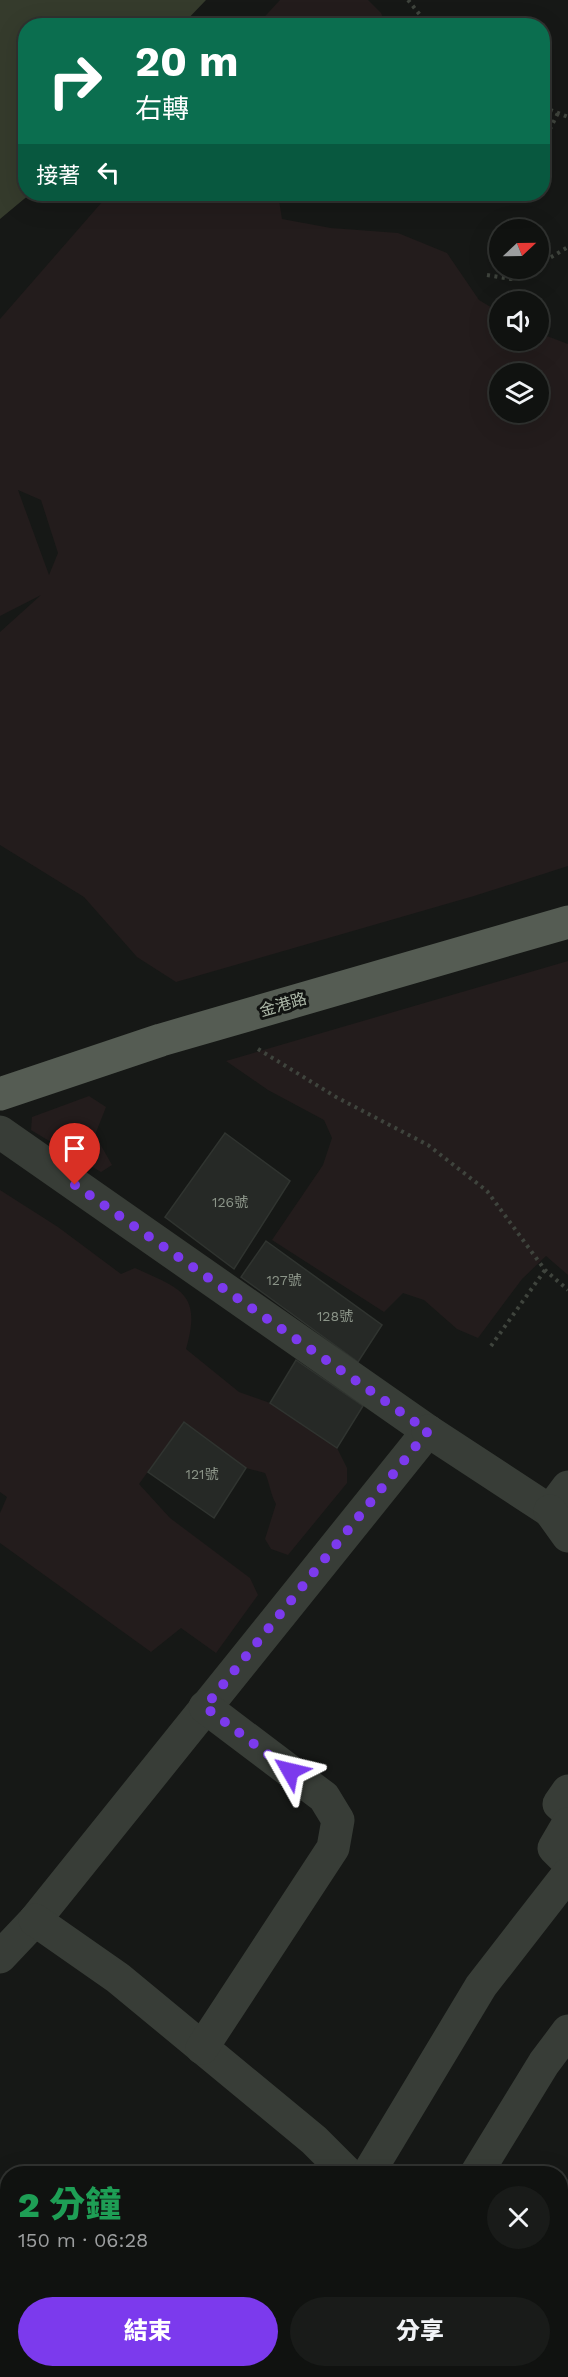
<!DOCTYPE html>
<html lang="zh-TW">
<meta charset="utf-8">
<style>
body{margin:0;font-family:"Work Sans","Noto Sans TC",sans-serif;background:#191b19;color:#f1f3f6;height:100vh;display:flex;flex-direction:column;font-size:22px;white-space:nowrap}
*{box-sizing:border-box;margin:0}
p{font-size:20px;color:#9c9e9f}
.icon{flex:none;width:33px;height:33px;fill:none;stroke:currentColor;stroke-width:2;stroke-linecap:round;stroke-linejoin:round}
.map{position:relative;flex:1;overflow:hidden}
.details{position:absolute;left:0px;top:2166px;width:568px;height:212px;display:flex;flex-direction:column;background:#101210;border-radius:24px 24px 0 0;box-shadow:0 6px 24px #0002,0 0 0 2px #303230}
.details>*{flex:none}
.hud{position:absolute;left:18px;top:18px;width:532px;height:183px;border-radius:24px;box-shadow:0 6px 24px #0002,0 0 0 2px #303230;background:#0b6e4f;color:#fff;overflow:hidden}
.needle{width:39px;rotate:68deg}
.controls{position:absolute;left:489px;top:219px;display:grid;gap:12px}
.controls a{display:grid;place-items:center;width:60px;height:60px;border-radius:50%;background:#101210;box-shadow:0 6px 24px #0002,0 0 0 2px #303230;font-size:30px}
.pin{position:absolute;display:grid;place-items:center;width:51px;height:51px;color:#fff;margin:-62px -26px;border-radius:50% 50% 50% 0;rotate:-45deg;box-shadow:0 0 6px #0007}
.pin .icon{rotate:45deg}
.me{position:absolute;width:66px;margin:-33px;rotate:307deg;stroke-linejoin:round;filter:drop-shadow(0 0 4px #0008)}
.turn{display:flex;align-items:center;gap:21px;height:126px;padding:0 18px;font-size:27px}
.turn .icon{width:78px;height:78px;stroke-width:2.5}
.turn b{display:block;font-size:42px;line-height:51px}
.then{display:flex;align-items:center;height:57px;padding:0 18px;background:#0003;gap:12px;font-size:22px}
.round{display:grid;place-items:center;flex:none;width:63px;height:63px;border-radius:32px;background:#191b19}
.summary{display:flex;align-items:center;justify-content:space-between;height:102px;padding:0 18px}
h1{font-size:36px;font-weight:800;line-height:45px;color:#1e9e55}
.cta{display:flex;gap:12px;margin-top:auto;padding:12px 18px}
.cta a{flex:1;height:69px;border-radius:36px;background:#7c3aed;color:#fff;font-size:24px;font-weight:800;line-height:69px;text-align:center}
.cta a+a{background:#191b19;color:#f1f3f6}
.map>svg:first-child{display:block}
.green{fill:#231c1c;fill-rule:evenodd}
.water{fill:#353b2c}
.building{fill:#262926;stroke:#303430;stroke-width:1.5}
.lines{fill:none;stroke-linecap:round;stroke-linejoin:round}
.path{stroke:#3f443d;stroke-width:4;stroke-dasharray:3 4.5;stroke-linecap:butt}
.minor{stroke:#383d37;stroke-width:33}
.major{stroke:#555c53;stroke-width:33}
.route{stroke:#7c3aed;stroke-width:10;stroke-dasharray:0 18}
.labels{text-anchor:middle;stroke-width:6;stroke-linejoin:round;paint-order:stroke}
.number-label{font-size:14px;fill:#8b9488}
.street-label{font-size:16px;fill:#adb8a8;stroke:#111311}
</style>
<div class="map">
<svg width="568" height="2377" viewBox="0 0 568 2377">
<rect width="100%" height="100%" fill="#161816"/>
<g class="green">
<path d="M280 0H368L381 13 386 25H257Z"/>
<path d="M109 194H278L282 219 331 228 398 233 447 253 479 300 499 312 500 340H538L539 333 568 344V866L474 896 176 982 137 957 84 897 0 845V632L41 595 0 616V319ZM500 374H538V412H500ZM18 490 41 500 58 553 49 575Z"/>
<path d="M568 961V1275L546 1256 522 1279 478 1338 457 1329 424 1300 403 1293 384 1312 272 1240 323 1165 332 1138 324 1120 268 1090 226 1061Z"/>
<path d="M89 1096 106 1107 95 1135 112 1165 101 1172 31 1130 32 1117Z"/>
<path d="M0 1190 58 1227 121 1274 135 1268C181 1289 202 1293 186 1349L239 1392 270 1403 337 1448 347 1468V1483L288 1555 271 1549 265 1539 276 1504C270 1493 270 1484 265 1473L246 1468 184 1422 139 1484 170 1518 250 1578 258 1595 216 1653 181 1628 151 1652 0 1543V1513L7 1497 0 1492Z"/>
</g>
<path class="water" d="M0 0H206L182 25 26 26V194H30L0 219Z"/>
<g class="building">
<path d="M225 1133 290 1181 234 1269 165 1217Z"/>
<path d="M266 1241 382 1325 358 1362 241 1277Z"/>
<path d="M296 1360 363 1406 337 1448 270 1403Z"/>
<path d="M184 1422 246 1468 214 1518 148 1472Z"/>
</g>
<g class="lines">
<g class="path">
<path d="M408 0 429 26"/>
<path d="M543 107 568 117"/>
<path d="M543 143 558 113"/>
<path d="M538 265 568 247"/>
<path d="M487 275 511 279 532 268"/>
<path d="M258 1049 336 1097 428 1145 487 1191 545 1270 568 1290"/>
<path d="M491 1346 545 1270"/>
</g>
<g class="minor">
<path d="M0 1132 428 1431 35 1920 0 1957"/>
<path d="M428 1431 550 1511 568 1487"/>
<path d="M550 1511 568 1536"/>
<path d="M568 1791 559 1804 568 1812"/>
<path d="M568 1824 554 1848 568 1862"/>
<path d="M35 1920 118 1978 314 2140 348 2174"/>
<path d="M202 2048 333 1848 338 1820 324 1797 205 1707"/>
<path d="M368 2174 481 1986 568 1874"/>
<path d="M476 2174 544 2063 568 2031"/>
<path d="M561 2353 568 2358"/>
<path d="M135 2370 141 2377"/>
<path d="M91 2377 103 2370"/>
<path d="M341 2377 342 2370"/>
</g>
<path class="major" d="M0 1094 161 1040 568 922"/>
</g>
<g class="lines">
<path class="route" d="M75 1185 428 1431 205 1707 290 1771"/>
</g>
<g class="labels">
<g class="number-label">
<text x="230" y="1207">126號</text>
<text x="284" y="1285">127號</text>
<text x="335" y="1321">128號</text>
<text x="202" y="1479">121號</text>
</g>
<g class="street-label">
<text transform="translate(283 1004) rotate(-16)" y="6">金港路</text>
</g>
</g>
</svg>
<div class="controls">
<a><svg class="needle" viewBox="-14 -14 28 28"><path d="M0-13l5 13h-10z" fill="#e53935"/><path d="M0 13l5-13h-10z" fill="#9c9e9f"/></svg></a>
<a><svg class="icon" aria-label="sound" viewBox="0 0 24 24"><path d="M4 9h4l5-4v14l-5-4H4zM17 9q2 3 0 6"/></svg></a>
<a><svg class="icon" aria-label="layers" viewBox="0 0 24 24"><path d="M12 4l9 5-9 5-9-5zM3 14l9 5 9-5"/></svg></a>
</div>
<div class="pin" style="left:75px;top:1185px;background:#d93025"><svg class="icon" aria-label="arrive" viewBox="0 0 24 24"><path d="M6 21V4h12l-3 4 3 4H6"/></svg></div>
<svg class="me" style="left:290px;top:1771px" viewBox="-20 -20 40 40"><path d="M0-17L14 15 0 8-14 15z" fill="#7c3aed" stroke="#fff" stroke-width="4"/></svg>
<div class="hud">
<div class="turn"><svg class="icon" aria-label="right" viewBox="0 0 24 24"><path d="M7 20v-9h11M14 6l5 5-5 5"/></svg><div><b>20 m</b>右轉</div></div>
<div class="then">接著<svg class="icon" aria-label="left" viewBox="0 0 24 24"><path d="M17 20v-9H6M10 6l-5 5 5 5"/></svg></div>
</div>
<section class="details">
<div class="summary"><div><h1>2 分鐘</h1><p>150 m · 06:28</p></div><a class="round"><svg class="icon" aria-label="close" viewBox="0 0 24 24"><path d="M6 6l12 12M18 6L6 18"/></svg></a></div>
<div class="cta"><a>結束</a><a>分享</a></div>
</section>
</div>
